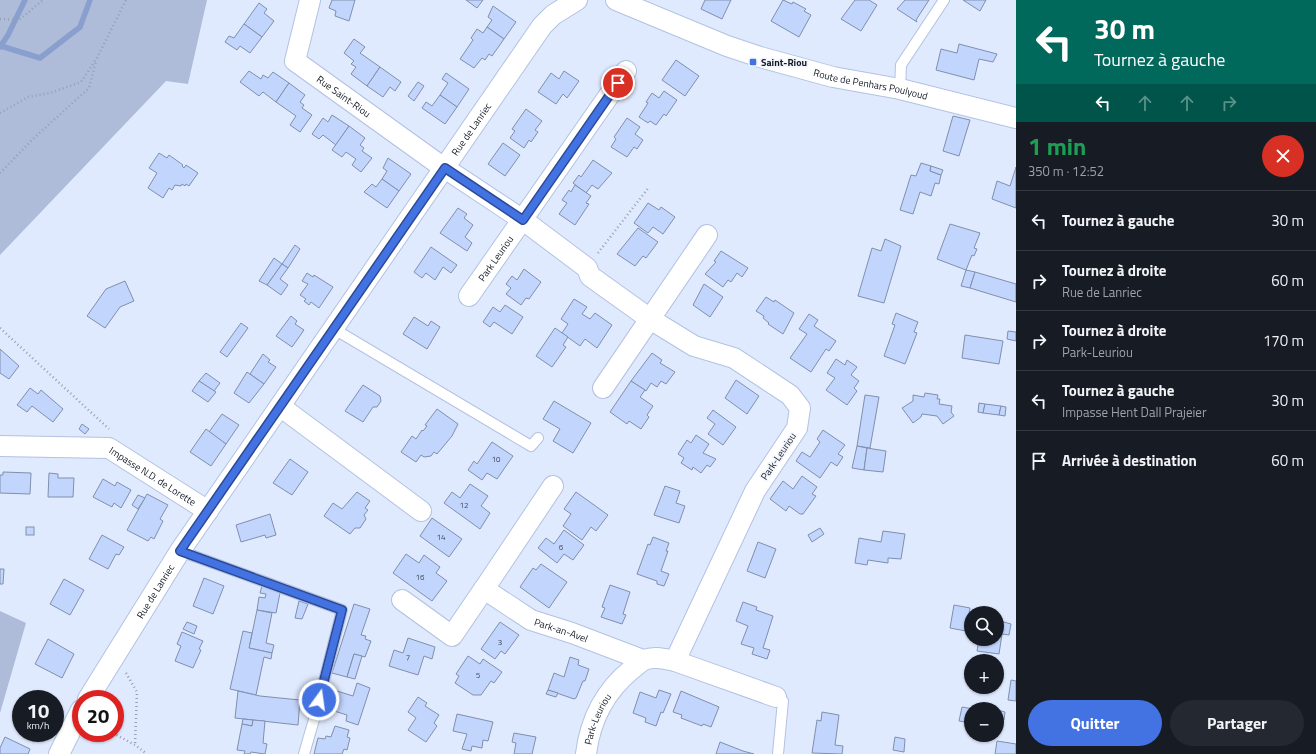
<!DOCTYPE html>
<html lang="fr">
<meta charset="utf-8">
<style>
body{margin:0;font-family:"Titillium Web",sans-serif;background:#242831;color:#f1f3f6;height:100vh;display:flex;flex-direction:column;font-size:15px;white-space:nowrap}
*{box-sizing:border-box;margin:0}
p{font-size:13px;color:#9ea1a6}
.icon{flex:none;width:22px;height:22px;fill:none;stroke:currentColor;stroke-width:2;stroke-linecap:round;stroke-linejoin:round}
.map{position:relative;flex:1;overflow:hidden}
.side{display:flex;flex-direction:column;background:#171b24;width:300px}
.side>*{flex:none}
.hud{background:#00695c;color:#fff;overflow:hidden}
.buttons{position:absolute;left:964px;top:606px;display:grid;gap:8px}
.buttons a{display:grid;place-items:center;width:40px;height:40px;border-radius:50%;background:#171b24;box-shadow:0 1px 3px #0004;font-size:20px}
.speed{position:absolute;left:12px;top:690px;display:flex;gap:8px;font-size:20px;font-weight:700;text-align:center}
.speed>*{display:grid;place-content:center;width:52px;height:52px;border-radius:50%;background:#171b24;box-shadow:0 1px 3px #0004;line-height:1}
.speed small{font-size:10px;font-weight:400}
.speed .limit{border:6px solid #d22;background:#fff;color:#111}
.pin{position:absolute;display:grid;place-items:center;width:34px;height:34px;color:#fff;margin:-17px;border:2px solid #fff;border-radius:50%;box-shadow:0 1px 4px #0007}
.me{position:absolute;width:44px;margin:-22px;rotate:14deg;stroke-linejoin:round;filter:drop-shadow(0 0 3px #0008)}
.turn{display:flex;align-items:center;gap:14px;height:84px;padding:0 12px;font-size:18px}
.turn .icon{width:52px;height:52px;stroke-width:2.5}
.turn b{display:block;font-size:28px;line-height:34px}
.lanes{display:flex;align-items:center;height:38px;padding:0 12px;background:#0003;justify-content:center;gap:20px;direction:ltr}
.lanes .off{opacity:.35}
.round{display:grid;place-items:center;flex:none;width:42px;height:42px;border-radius:21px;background:#242831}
.head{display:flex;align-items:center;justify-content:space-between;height:68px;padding:0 12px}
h1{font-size:24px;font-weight:700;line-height:30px;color:#1e9e55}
.primary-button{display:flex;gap:8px;margin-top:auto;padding:8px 12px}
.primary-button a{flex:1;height:46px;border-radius:24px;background:#4372e3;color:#fff;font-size:16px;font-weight:700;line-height:46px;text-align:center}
.primary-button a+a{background:#242831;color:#f1f3f6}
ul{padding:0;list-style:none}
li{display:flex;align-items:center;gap:12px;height:60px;padding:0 12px;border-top:1px solid #363941}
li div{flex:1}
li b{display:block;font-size:15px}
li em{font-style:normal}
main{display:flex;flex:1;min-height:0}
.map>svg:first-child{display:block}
.green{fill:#aebcd9}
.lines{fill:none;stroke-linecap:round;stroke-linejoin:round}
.stream{stroke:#899fcd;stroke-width:5.5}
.building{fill:#c2d5fc;stroke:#808fae}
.service-casing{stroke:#b2c2e2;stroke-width:12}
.minor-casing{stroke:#b2c2e2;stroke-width:22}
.path{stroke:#979fb0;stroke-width:2.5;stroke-dasharray:1 3;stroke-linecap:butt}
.service{stroke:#fff;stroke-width:10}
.minor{stroke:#fff;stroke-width:20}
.route-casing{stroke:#2c4a94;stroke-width:10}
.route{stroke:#4372e3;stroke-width:7}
.poi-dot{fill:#4372e3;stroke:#f3f7fd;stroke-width:1.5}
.labels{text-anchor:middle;stroke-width:3.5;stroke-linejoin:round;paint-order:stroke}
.number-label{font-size:8px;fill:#404a5c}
.poi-label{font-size:10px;font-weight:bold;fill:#151b26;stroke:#f3f7fd;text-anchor:start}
.street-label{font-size:10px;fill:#151b26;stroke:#f3f7fd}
</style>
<main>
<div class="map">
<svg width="1016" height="754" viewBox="0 0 1016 754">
<rect width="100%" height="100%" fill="#e0eafe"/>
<g class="green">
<path d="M0 0H207L188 84 166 81 0 255Z"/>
<path d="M0 611 26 623 0 713Z"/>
</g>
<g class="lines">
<g class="stream">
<path d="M1 46 40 58 80 27 90 0"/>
<path d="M0 47 8 35 25 0"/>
</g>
</g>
<g class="building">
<path d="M332 0H355L349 21 335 16 336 11 329 8Z"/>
<path d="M466 0H483L477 8Z"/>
<path d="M705 0H731L722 19 701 9Z"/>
<path d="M783 0 792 4 793 2 806 9 804 11 811 15 799 37 771 21Z"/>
<path d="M855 0H869L877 5 861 31 841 19Z"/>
<path d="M905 0H929L916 20 917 22 897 9Z"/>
<path d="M963 0H986L980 11Z"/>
<path d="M259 3 267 9 264 13 274 21 262 37 244 24Z"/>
<path d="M493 6 516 22 504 39 487 27 492 20 488 17Z"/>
<path d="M244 24 262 37 250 53 240 46 237 50 225 42 229 36 234 38Z"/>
<path d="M487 27 504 39 492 56 489 54 485 60 482 58 474 68 460 59 473 40 471 38 477 29 483 33Z"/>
<path d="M354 39 365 47 360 53 380 67 367 86 351 74 356 67 351 64 354 61 344 53Z"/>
<path d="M959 44 997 54 993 62 979 59 974 80 936 70 941 49 957 53Z"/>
<path d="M676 60 699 76 685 96 662 80Z"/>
<path d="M380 67 401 82 395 91 390 87 383 97 367 86Z"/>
<path d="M249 71 261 79 263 75 268 78 273 72 289 83 276 102 263 92 259 96 240 82Z"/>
<path d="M564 71 579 81 567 98 563 94 556 104 538 92 551 73 559 79Z"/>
<path d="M446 73 469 89 457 107 440 95 448 83 442 79Z"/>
<path d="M418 82 424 86 414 101 408 96Z"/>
<path d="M289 83 305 95 300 102 304 105 302 108 312 115 300 132 290 125 296 116 276 102Z"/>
<path d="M664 91 677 100 666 116 664 114 656 125 650 121 648 123 639 117 648 103 646 102 652 93 659 98Z"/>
<path d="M440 95 457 107 445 124 422 108 426 102 432 106Z"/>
<path d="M526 109 542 121 535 130 538 132 531 142 529 140 524 148 510 138 515 131 512 129Z"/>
<path d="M332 115 349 126 336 145 323 135 319 139 312 134 323 118 328 122Z"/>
<path d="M953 116 970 120 959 156 943 151Z"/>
<path d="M627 118 640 127 635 134 643 140 637 149 634 147 627 157 611 147 616 139 614 137Z"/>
<path d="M349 126 365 138 360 145 364 148 362 151 372 158 361 172 352 165 356 159 346 152 342 157 332 150Z"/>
<path d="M503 143 520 155 505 176 488 164Z"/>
<path d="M159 153 167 158 169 155 183 165 182 166 184 168 186 165 198 173 189 186 186 184 185 186 182 184 181 186 175 185 172 190 169 188 163 198 148 188 157 173 149 168Z"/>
<path d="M388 158 411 174 399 191 382 179 387 171 383 168Z"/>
<path d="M593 160 612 173 598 189 592 185 586 193 573 183 579 175 581 177Z"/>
<path d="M921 163 931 166 930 171 941 175 939 184 935 183 931 196 920 192 913 214 900 210 911 175 916 176Z"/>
<path d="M931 166 943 170 941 175 930 171Z"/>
<path d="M1016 167V208L992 199 997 181 1010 186Z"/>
<path d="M382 179 399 191 387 208 364 192 372 184 376 187Z"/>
<path d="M575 185 591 196 586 203 589 204 575 225 559 214 567 203 562 200 569 190 571 192Z"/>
<path d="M648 203 659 210 661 207 675 217 663 234 653 227 648 233 634 223Z"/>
<path d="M458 208 467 214 464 218 473 225 465 237 472 243 467 251 440 233Z"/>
<path d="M950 224 980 233 974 248 977 249 974 256 972 255 966 270 937 259Z"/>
<path d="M638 228 658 242 646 258 643 256 635 266 617 254Z"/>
<path d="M885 239 901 246 884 303 858 296 872 248 881 251Z"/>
<path d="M295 245 300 249 288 268 282 264Z"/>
<path d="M431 247 457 265 451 273 443 267 435 280 426 273 422 278 414 272Z"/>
<path d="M721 251 748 268 742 277 737 273 731 282 728 280 723 287 705 274 716 262 714 261Z"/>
<path d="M274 258 282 264 267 285 259 281Z"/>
<path d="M282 264 288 268 280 279 288 285 281 295 267 285Z"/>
<path d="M524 269 541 282 529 299 526 298 521 305 506 294 511 288 506 284 512 276 517 280Z"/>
<path d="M966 270 975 272 970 288 961 286Z"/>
<path d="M975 272 1016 284V302L970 288Z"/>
<path d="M307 273 313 277 314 275 333 287 319 308 311 302 309 305 304 301 306 299 300 295 308 284 302 281Z"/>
<path d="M125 281 134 301 120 307 105 328 87 316 106 289Z"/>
<path d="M704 284 723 297 710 317 693 305Z"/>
<path d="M766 297 774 302 775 300 794 313 783 334 768 324 769 323 763 318 764 316 756 311Z"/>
<path d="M574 299 587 307 582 314 590 319 595 313 612 325 597 348 585 339 580 346 562 333 568 324 561 319Z"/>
<path d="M505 305 523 317 512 334 494 322 490 327 483 322 493 307 500 312Z"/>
<path d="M896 313 918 322 914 332 917 333 905 364 884 356 895 325 892 324Z"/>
<path d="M809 314 818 320 814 326 836 341 829 351 826 349 811 372 790 358 807 334 799 329Z"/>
<path d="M291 316 297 321 295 324 304 330 292 347 276 336Z"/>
<path d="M414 317 428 326 431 321 440 327 427 349 403 334Z"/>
<path d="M241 323 248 328 227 357 220 352Z"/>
<path d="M555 328 568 337 563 345 566 347 552 367 536 356Z"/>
<path d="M1008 331 1016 332V341L1007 339Z"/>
<path d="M965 335 1003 341 999 364 962 358Z"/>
<path d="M0 349 19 366 9 379 0 373Z"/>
<path d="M652 353 662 360 660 363 675 372 666 384 661 381 657 387 651 383 646 391 631 381Z"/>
<path d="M263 354 270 360 268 362 276 367 264 384 250 374Z"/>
<path d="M836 359 845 365 847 360 857 367 851 375 859 381 854 388 857 391 847 405 826 390 835 378 827 373Z"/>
<path d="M247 372 264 384 249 403 234 393Z"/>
<path d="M206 373 220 383 214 391 199 381Z"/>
<path d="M736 380 759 396 747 414 725 398Z"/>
<path d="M199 381 216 392 208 402 192 391Z"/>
<path d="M631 381 645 390 640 397 653 406 647 415 649 417 641 429 629 421 627 424 610 412Z"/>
<path d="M363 385 380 396 381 401 377 407H373L363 422 345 411Z"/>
<path d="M30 388 38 394 41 390 63 409 53 422 32 406 27 412 17 405Z"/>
<path d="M925 393 938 395 937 399H940L939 404 952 406 951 412 954 416 943 424 937 416 922 414 921 417 913 423 902 408 913 401V395L924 397Z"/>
<path d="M865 395 879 397 870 448 857 446Z"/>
<path d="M554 401 591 423 573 453 553 441 560 429 543 419Z"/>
<path d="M979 403 985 404 983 413 978 412Z"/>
<path d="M985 404 1001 406 999 415 983 413Z"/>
<path d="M1001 406 1006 407 1005 416 999 415Z"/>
<path d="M437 409 458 424 452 436 437 454 434 452 431 456 424 457 421 455 416 462 401 452 412 436 416 439 422 430 423 431 427 426 425 425Z"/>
<path d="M713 410 736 427 723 445 708 434 715 424 707 418Z"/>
<path d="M222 414 239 425 226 444 209 432Z"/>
<path d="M82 424 89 429 85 434 79 429Z"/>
<path d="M206 429 226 444 211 466 190 452Z"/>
<path d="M823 430 845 445 838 454 843 457 837 466 831 462 820 478 796 461 802 452 810 457 820 442 817 439Z"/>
<path d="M696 435 709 444 703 453 716 459 710 467 707 465 701 473 693 467 692 470 681 463 684 458 678 454 687 440 691 443Z"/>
<path d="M492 442 513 456 497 479 487 473 482 480 468 470 474 461 477 464Z"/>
<path d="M857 446 867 448 864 470 852 468Z"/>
<path d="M867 448 886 451 883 472 864 470Z"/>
<path d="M290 459 308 472 292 495 273 483Z"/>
<path d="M3 472 31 473 30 494 0 493V475H3Z"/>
<path d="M49 473 58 474V478H74L73 497H48Z"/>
<path d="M802 476 817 487 812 494 816 496 803 514H800L789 506 786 511 770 499 783 481 793 489Z"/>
<path d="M103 479 115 486 117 482 131 490 121 508 114 503 112 507 93 497Z"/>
<path d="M470 484 488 496 481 506 490 513 480 529 444 503 452 492 460 498Z"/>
<path d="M665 486 680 491 676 503 685 506 679 523 654 515Z"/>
<path d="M357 492 370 501 365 508 368 510 364 515 366 519 360 528H355L350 534 324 516 333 503 342 509Z"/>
<path d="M576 492 608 515 596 531 591 527 582 540 563 526 571 514 564 509Z"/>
<path d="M147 494 168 505 160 519 163 521 154 539 151 537 148 541 127 530Z"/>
<path d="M138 495 145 498 138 509 132 505Z"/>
<path d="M270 514 276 535 266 538 265 535 241 542 236 525Z"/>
<path d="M432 518 462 539 449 557 420 536Z"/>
<rect x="26" y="527" width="8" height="8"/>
<path d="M820 528 824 534 812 542 808 535Z"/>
<path d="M564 530 584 545 573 560 564 554 557 563 538 548 546 538 554 544Z"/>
<path d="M883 531 905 534 901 559 888 558V563L868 560 867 565 855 563 859 538 881 542Z"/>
<path d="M102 535 124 547 119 555 116 554 108 569 89 559Z"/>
<path d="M653 537 669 543 666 551H668L661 571 669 574 664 586 657 584V581L637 574 648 544 650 545Z"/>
<path d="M758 542 776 549 765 578 747 571Z"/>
<path d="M406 554 419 563 424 555 440 567 436 573 447 581 432 601 393 573Z"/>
<path d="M541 564 567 582 549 608 520 587 533 568 536 570Z"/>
<path d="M0 569H4L3 584H0Z"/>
<path d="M204 578 224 586 213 614 193 606Z"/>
<path d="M64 579 84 590 70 615 50 604Z"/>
<path d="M610 585 630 592 623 614 626 615 622 624 601 617 605 608 602 607Z"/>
<path d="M262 586 280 593 276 613 257 610 259 597 265 598 266 594 260 593Z"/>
<path d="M299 601 308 604 302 619 295 618Z"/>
<path d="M743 602 757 607 756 610 773 616 763 648 770 650 767 659 752 654 754 648 741 644 748 626 736 621Z"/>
<path d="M354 604 370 609 361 635 366 636 365 639 371 641 365 657 354 654 347 677 332 673Z"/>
<path d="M954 605 970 608 966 631 950 628Z"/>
<path d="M257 610 272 613 266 643 274 645 272 653 249 648Z"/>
<path d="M997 620 1011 624 1009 635 1002 634 999 654 977 651 979 639H997Z"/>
<path d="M187 622 197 626 194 634 183 629Z"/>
<path d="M500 622 519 635 505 654 501 651 495 659 481 649Z"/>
<path d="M243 631 252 633 249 648 272 653 271 659 264 657 256 695 230 689Z"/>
<path d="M182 632 203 641 199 649 201 650 193 668 175 661 181 646 177 644Z"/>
<path d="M408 638 435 647 432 659 424 656 418 675 389 666 394 650 403 653Z"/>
<path d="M48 639 74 654 62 678 35 664Z"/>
<path d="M354 654 362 656 355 679 347 677Z"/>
<path d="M468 656 480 664 483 659 502 672 494 683 491 681 481 695H473L455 683 459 676 456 674Z"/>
<path d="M570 657 579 660 578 665 589 669 585 681H583L576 698 574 699 548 690 554 673 564 677Z"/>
<path d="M1011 680 1016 681V701L1008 700Z"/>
<path d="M357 683 370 688 358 725 346 721 347 715 331 710 337 691 353 696Z"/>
<path d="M548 690 558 693 556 697 546 694Z"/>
<path d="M659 690 671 694 663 713 661 712 656 726 645 722 646 718 633 713 640 692 656 698Z"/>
<path d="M238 691 260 696 300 700 298 725 235 718Z"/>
<path d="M681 691 719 707 711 727 703 724 702 726 681 718 682 715 673 712Z"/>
<path d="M30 692 44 699H26Z"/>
<path d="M418 697 427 703 425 706 439 715 434 723 437 726 426 742 408 730 416 718 408 712Z"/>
<path d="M962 707 973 709H971V723L959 721Z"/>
<path d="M997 710 1005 712 1004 720 997 719Z"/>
<path d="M822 712 839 715 835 745 843 746 842 754 812 753 817 720 821 721Z"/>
<path d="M457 714 493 722 488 741 483 740 482 748 472 746 471 751 462 749 467 734 453 731Z"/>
<path d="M243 719 253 720 252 726 242 724Z"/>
<path d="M253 720 265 721 263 743 267 744 265 754 251 752 250 754H244L245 751 237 750 242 724 252 726Z"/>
<path d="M335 726 349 730 347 737 350 738 347 750 344 749 342 754H314L318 738 325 739 326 736 331 737Z"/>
<path d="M514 733 536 737 532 754H514L516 743 512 742Z"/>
<path d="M5 737 30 749 28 754H0V748Z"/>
<path d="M895 737 905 739 904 752 893 750Z"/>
<path d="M997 741 1016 744V754H995Z"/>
<path d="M720 742 743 751 754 754H716Z"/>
</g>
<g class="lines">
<defs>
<g id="service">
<path d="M900 89 901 65 944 0"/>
<path d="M334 329 531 446 538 438"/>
<path d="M180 551 342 610 315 716 304 754"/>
<path d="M776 697 783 701 778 754"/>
</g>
<g id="minor">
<path id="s1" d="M310 0 295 61 437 163 523 220 587 268 590 276 650 319 694 346 734 358 790 395 800 408 797 428 755 491 675 661"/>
<path id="s2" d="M616 0 727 46 760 57 833 77 900 89 1016 118"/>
<path id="s3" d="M469 296 626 71"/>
<path d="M603 388 707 235"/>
<path d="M281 407 421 511"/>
<path id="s4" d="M0 446 109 448 208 511"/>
<path id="s5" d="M553 486 484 589 531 620 572 633 643 660"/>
<path d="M402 600 452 636 484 589"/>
<path id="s6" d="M88 699 180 551 542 26 553 15 577 0"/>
<path d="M59 754 81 710"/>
<path id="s7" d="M586 754C590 721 605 691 632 669 636 666 640 662 644 660 655 656 664 659 675 661L776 697"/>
</g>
</defs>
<use href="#service" class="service-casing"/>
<use href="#minor" class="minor-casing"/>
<g class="path">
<path d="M0 19 19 20 43 0"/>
<path d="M0 113 28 97 50 93 81 82 97 58 126 0"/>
<path d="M0 173 34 138 89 88 96 61"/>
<path d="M598 253 649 187"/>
<path d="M0 328 109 429"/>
<path d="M126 673 137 692 135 745"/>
<path d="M113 733 135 745 147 754"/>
</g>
<use href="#service" class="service"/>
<use href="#minor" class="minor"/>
</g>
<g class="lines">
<defs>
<path id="route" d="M319 700 342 610 180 551 445 168 523 220 618 83"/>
</defs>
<use href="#route" class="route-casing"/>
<use href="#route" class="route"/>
</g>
<rect class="poi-dot" x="749" y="58" width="8" height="8" rx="2"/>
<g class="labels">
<g class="number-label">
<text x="496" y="462">10</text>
<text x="464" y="508">12</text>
<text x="441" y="540">14</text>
<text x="561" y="550">6</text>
<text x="420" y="580">16</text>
<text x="500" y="645">3</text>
<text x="408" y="660">7</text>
<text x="478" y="678">5</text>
</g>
<g class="poi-label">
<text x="761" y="66">Saint-Riou</text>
</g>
<g class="street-label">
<text dy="4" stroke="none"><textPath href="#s2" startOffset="269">Route de Penhars Poulyoud</textPath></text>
<text dy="4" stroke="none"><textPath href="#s1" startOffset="123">Rue Saint-Riou</textPath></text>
<text dy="4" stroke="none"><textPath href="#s6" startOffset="687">Rue de Lanriec</textPath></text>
<text dy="4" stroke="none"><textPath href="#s3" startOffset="46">Park Leuriou</textPath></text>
<text transform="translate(778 456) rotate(-56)" y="4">Park-Leuriou</text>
<text dy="4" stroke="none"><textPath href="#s4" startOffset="161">Impasse N.D. de Lorette</textPath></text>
<text dy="4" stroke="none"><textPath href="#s6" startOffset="127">Rue de Lanriec</textPath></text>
<text dy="4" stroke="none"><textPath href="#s5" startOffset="212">Park-an-Avel</textPath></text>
<text dy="4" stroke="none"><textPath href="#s7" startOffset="37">Park-Leuriou</textPath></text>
</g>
</g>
</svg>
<div class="buttons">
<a><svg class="icon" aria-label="search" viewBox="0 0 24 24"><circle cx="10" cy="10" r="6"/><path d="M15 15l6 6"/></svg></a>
<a>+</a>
<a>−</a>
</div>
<div class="speed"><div>10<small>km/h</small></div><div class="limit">20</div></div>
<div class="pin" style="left:618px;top:83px;background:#d93025"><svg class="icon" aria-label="arrive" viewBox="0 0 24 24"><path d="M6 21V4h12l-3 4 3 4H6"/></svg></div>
<svg class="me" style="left:319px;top:700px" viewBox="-20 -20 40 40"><circle r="17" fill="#4372e3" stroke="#fff" stroke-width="3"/><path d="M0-11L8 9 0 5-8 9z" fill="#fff"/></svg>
</div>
<section class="side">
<div class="hud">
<div class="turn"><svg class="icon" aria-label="left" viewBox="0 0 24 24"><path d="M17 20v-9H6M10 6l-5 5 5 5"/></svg><div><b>30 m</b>Tournez à gauche</div></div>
<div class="lanes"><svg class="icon" aria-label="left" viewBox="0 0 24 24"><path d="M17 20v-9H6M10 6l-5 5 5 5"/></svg><svg class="icon off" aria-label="ahead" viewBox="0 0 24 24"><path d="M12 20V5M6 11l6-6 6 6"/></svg><svg class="icon off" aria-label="ahead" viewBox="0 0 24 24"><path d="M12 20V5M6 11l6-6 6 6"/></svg><svg class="icon off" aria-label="right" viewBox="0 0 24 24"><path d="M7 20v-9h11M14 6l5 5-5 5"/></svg></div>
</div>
<div class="head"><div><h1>1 min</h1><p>350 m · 12:52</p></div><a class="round" style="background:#d93025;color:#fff"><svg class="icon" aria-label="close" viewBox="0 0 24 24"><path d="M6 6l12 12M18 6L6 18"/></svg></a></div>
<ul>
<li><svg class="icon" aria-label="left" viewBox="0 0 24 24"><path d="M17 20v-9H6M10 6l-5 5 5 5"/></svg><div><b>Tournez à gauche</b></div><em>30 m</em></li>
<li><svg class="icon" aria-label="right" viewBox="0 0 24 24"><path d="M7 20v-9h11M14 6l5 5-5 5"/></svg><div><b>Tournez à droite</b><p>Rue de Lanriec</p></div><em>60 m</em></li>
<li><svg class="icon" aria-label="right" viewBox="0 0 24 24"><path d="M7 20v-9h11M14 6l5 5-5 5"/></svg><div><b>Tournez à droite</b><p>Park-Leuriou</p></div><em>170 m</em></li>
<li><svg class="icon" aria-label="left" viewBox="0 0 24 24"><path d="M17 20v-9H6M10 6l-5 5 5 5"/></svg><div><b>Tournez à gauche</b><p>Impasse Hent Dall Prajeier</p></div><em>30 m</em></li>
<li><svg class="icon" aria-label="arrive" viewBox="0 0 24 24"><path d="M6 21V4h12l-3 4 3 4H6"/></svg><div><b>Arrivée à destination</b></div><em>60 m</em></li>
</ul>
<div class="primary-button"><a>Quitter</a><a>Partager</a></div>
</section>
</main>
